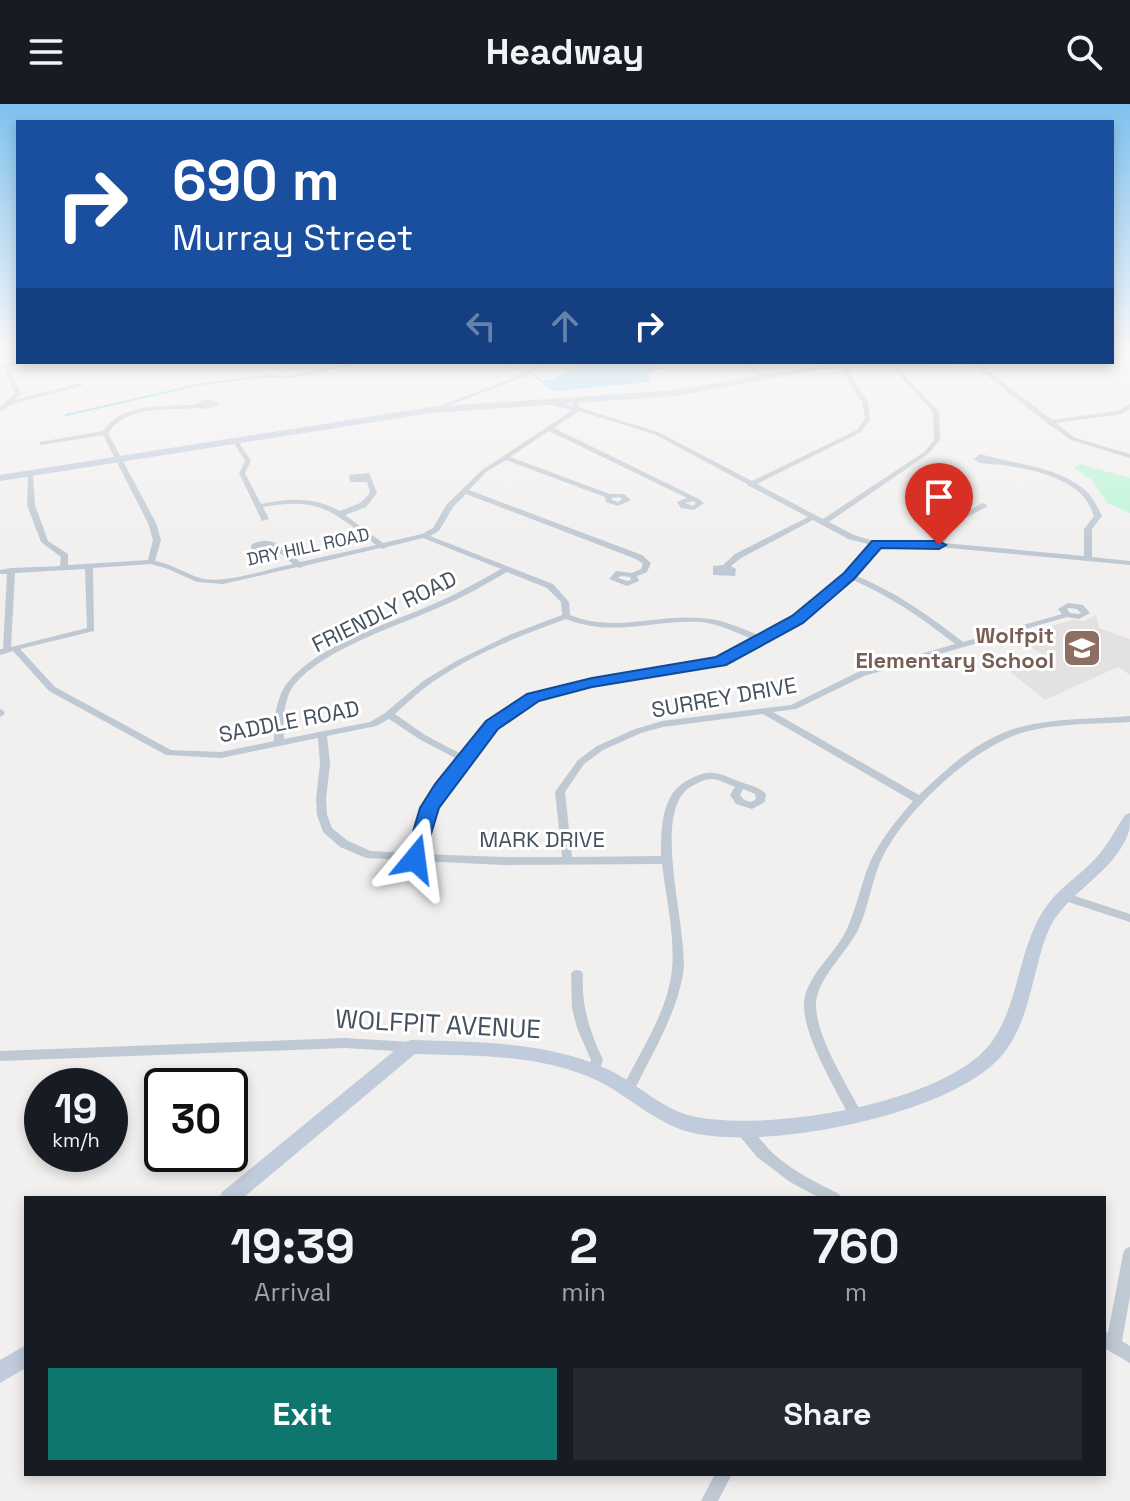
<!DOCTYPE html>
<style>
body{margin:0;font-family:"Space Grotesk",sans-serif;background:#242831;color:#f1f3f6;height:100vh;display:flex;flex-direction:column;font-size:30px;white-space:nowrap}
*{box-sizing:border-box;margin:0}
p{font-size:26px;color:#9ea1a6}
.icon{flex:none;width:44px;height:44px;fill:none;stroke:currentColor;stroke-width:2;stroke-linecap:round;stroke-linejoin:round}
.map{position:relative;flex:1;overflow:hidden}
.details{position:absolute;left:24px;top:1092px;width:1082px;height:280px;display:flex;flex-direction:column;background:#171b24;border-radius:0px;box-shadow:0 4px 12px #0003}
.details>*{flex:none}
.banner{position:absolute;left:16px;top:16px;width:1098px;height:244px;border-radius:0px;box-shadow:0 4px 12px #0003;background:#1a4fa0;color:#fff;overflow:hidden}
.speed{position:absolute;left:24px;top:964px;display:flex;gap:16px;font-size:40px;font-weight:700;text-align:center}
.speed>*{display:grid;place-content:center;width:104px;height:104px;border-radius:50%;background:#171b24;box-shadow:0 4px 12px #0003;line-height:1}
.speed small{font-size:20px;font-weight:400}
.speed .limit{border:4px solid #111;border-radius:12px;background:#fff;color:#111}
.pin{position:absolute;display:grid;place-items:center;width:68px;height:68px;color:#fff;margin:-82px -34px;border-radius:50% 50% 50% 0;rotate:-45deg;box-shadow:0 0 8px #0007}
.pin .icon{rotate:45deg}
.me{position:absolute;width:88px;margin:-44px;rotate:16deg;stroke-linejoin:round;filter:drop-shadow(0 0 6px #0008)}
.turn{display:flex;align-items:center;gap:28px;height:168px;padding:0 24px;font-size:36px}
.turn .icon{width:104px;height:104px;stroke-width:2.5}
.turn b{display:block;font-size:56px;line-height:68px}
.lanes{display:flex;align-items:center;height:76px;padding:0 24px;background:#0003;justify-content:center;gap:40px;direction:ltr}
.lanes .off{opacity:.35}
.eta{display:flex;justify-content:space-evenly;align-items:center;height:136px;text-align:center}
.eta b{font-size:48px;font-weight:600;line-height:56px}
.action{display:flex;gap:16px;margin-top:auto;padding:16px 24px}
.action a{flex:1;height:92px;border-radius:0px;background:#0f766e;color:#fff;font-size:32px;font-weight:600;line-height:92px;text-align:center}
.action a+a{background:#242831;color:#f1f3f6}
header{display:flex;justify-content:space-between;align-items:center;height:104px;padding:0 24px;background:#171b24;font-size:36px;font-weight:600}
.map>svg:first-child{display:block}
.education{fill:#e4e1e1}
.green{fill:#baf4d5}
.water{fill:#82d4f6}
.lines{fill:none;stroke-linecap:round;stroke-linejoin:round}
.stream{stroke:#82d4f6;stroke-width:2}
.street{fill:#bfc9d3;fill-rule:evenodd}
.secondary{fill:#c0cbdb;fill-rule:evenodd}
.route{fill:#1a73e8;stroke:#114b97;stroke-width:2}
.labels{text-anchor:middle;stroke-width:6;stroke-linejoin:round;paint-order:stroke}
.far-street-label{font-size:18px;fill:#45515f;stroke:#fff}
.street-label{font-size:22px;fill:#45515f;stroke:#fff}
.education-label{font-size:22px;font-weight:bold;fill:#785e54;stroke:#fff;text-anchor:end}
.near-street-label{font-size:26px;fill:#45515f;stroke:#fff}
</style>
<header><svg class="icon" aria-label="menu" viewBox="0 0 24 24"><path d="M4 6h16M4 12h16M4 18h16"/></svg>Headway<svg class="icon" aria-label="search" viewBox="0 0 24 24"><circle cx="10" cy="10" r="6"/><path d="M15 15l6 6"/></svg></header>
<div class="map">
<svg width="1130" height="1397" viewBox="0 0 1130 1397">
<rect width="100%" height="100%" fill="#f2f0ef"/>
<path class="education" d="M1096 511 1099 524 1130 535V571L1118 563 1045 596 1008 566 1046 554 1016 532 1072 516 1085 517Z"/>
<path class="green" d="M1080 360 1130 374V409L1107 399 1093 377 1074 364Z"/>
<path class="water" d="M586 258H645L661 264 649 270 651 278 554 287 539 277 554 275Z"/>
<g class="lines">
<g class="stream">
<path d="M497 258 526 268"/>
<path d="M532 270 541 277"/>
<path d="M66 311 202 280 266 272 291 273 362 258"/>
</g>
<g class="street">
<path d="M539 258H545L540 265 527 272 434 307 429 306 523 270 536 263Z"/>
<path d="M736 258H743L767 273 762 274Z"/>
<path d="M970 258H977L1052 316 1117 307 1130 300V305L1121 310 1056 319 1075 334 1130 350V354L1071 336 1047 319Z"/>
<path d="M2 260 7 261 21 290 15 296 81 279 84 281 10 301 0 308V303L15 290Z"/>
<path d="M842 260 844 261 868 298 870 316 861 328 757 380 823 415 924 348 934 336 933 308 891 262 890 261 893 259 939 308 940 336 928 350 829 418 854 431 877 438 937 439 948 417 983 399 987 401 986 403 954 420 944 439 1084 452V425L1094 412C1091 404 1088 397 1081 390 1057 367 1010 361 979 359L974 355 980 350C1013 360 1056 362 1084 385 1093 393 1097 402 1102 412L1092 425V453L1130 457V461L939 443 879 442 854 471C894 487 929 511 963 538L1062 510 1058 505 1068 499 1083 501 1090 509 1079 515 1067 513 864 572 796 605 773 608 919 691C948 663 980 634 1020 623 1055 614 1094 615 1130 612V618C1094 620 1055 619 1021 629 971 645 905 707 882 754 872 776 869 801 859 824 848 848 814 877 816 903 818 937 847 980 862 1010L860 1014 855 1016 850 1014C835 983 804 934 804 901 804 874 835 850 846 827 856 806 860 784 868 763 878 738 896 717 913 697L763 610 663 623 641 629 603 646 584 660 565 688 572 753 661 752C661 724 661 688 690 675 698 671 705 668 714 669 723 670 730 674 738 677 748 681 758 682 766 690L765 698 752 705 736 700 730 691 735 683C727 680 719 675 711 675 705 675 700 678 694 681 647 702 690 827 683 870 676 912 651 951 633 989L628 990 623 989 622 985C640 947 668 908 672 865 675 831 666 794 662 760L503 761 419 757 415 759 411 756 366 754 340 743 323 728 317 711 316 695 320 660 318 634 221 654 166 651 49 587 13 547 0 551V545H3L7 470H0V466L11 464 60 462 61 453 41 438 27 401 28 370 33 371 35 401 48 437 68 450V461L148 456 153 436 148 419 103 331 42 341 40 340V338L103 327C123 297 165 304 197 300L205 295 219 298V300L209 305 199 304C169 307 127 300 108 329L156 419 161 436 155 457C173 460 187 471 204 475 228 479 268 465 293 460L274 444 262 448 251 445V441C271 429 286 445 300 458L376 441C332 407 321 393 263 403L269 415 262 417 239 369 245 357 234 339 235 338H239L251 357 245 369 261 400C290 394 314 393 340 407L360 399 370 389 367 378H350L349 371 369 369 377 389 366 403 345 411 383 439 422 430 433 424 447 400 482 366 573 306 552 301V299L554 298 573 302V299H577L580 304 658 328 752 377 857 326 865 315 862 298 839 262ZM579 307 654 330 747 380 748 382 751 383 808 413 735 450 723 461 713 462V471L735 472 736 465 731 462 741 454 813 416 848 435 872 441 846 470 794 514 761 532C741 524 722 515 701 514 655 510 615 529 570 511L569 498 553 480 430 432 439 427 453 403 466 390 636 455 643 460 641 465 632 469 616 467 609 475 627 482 639 477 637 472 647 468 651 459 642 451 469 386 486 368 506 356 605 393 606 398 618 402 629 397 631 396 624 390H610L510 353 549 327 687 394 677 398 681 404 694 406 704 399 699 395 554 324ZM620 393 622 395 618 398 612 396V394ZM693 397 696 399 693 402 685 399ZM423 434 501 465C481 476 461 488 440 497 395 518 320 539 288 578 275 595 274 617 274 637L221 648 171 646 55 583 20 545 94 527 93 464 151 460 168 465 197 478 223 480 297 463 300 464 304 462 380 444 383 445 387 443ZM85 465 87 524 11 543 15 469ZM507 468 547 484 561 498 562 511 509 531 456 557 423 577 385 609 370 618 284 635C283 618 283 596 294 581 324 544 403 520 447 500 468 491 487 479 507 468ZM621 472 630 473 631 476 627 477 618 474ZM850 475C889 491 922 514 955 540L858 568 791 601 662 617 635 625 597 642 578 656 555 688 562 753H503L422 750 434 704 445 686 495 623 536 595 592 582 724 559 800 518ZM1069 504 1077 505 1081 509 1078 510 1070 509 1067 505ZM566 515C613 534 654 515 701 518 720 520 737 529 754 536L719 555 592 576 530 591 489 619 463 651 425 631 395 610C404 602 413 593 423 585 465 553 517 533 566 515ZM389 615 419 635 459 656 438 682 424 704 411 749 371 747 348 737 332 724 327 711 326 695 330 660 327 632 376 622ZM743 685 755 690 756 695 751 698 744 696 740 691Z"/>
<path d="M0 605 3 606 5 610 0 613Z"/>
<path d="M1063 788 1130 810V818L1059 795 1058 792 1059 789Z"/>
<path d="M577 866 581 867 583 870C581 902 590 928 603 956L598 971 594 972 590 971 588 967 591 956 577 924 572 904 571 870 573 867Z"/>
<path d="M345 934 411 938 415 939 417 943 415 947 411 948 345 944 0 957V947Z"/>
<path d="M743 1020C755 1026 765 1043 776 1052 795 1068 817 1079 839 1090L841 1094H820L790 1078 757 1053 738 1030 736 1026 738 1022Z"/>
<path d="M1130 1143V1192L1122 1237 1130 1242V1259L1104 1244V1227L1108 1229 1123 1150 1125 1145Z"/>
<path d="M715 1370H732L718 1397H701Z"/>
</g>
<g class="secondary">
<path d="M18 257 28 258 0 264V260Z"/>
<path d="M909 258H993L989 260 822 265 676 292 431 309 0 377V371L431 303 676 286 822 261Z"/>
<path d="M1130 709C1130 715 1130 722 1129 727 1115 771 1063 788 1047 830 1032 869 1030 917 1003 950 954 1011 763 1048 689 1028 653 1018 627 990 594 975 538 950 475 952 415 950L243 1094H219L222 1088 405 938 411 936C478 938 545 937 607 965 636 978 661 1005 692 1012 763 1029 950 1000 993 936 1019 898 1018 847 1043 807 1056 786 1078 773 1094 756 1107 743 1115 726 1125 711Z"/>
<path d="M26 1241V1264L0 1279V1256Z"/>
</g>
</g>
<linearGradient id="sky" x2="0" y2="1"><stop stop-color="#7fc1ee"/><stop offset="0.56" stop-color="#f9f8f8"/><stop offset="1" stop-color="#f9f8f8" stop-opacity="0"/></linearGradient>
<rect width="1130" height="444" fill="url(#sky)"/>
<path class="route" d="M872 437H939L946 441 939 445 881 444 854 475 803 519 726 561 592 583 539 597 498 625 439 704 422 759H408L405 755 420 704 435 680 486 617 527 590 592 574 716 553 792 512 844 469Z"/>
<defs>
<symbol id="school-square" viewBox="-11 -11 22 22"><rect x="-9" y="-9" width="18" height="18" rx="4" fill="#8d6e63" stroke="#fff"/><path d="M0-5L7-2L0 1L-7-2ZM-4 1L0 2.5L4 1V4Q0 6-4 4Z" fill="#fff"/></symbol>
</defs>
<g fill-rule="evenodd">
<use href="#school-square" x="1060" y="522" width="44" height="44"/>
</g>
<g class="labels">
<g class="far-street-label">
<text transform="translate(308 443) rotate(-12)" y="6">DRY HILL ROAD</text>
</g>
<g class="street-label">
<text transform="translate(384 507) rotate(-26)" y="8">FRIENDLY ROAD</text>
<text transform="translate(724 593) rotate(-10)" y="8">SURREY DRIVE</text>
<text transform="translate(289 617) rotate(-11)" y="8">SADDLE ROAD</text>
<text x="542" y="743">MARK DRIVE</text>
</g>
<g class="education-label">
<text x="1054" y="539">Wolfpit<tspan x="1054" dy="25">Elementary School</tspan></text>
</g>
<g class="near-street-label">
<text transform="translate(438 920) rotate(3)" y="9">WOLFPIT AVENUE</text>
</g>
</g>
</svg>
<div class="speed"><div>19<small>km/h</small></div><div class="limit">30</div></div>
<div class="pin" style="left:939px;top:441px;background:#d93025"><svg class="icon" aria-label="arrive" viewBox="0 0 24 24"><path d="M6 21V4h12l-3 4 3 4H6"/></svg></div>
<svg class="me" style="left:415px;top:755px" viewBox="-20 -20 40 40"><path d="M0-17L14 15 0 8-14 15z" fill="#1a73e8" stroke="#fff" stroke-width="4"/></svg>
<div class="banner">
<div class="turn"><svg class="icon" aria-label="right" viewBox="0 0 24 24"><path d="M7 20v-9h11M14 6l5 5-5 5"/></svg><div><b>690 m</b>Murray Street</div></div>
<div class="lanes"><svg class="icon off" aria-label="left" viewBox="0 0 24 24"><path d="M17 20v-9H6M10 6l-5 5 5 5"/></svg><svg class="icon off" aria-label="ahead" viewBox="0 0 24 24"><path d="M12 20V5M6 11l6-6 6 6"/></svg><svg class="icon" aria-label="right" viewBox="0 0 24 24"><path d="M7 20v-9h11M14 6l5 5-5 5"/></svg></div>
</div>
<section class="details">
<div class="eta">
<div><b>19:39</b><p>Arrival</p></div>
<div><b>2</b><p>min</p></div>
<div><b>760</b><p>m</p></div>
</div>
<div class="action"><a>Exit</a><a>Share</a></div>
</section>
</div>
